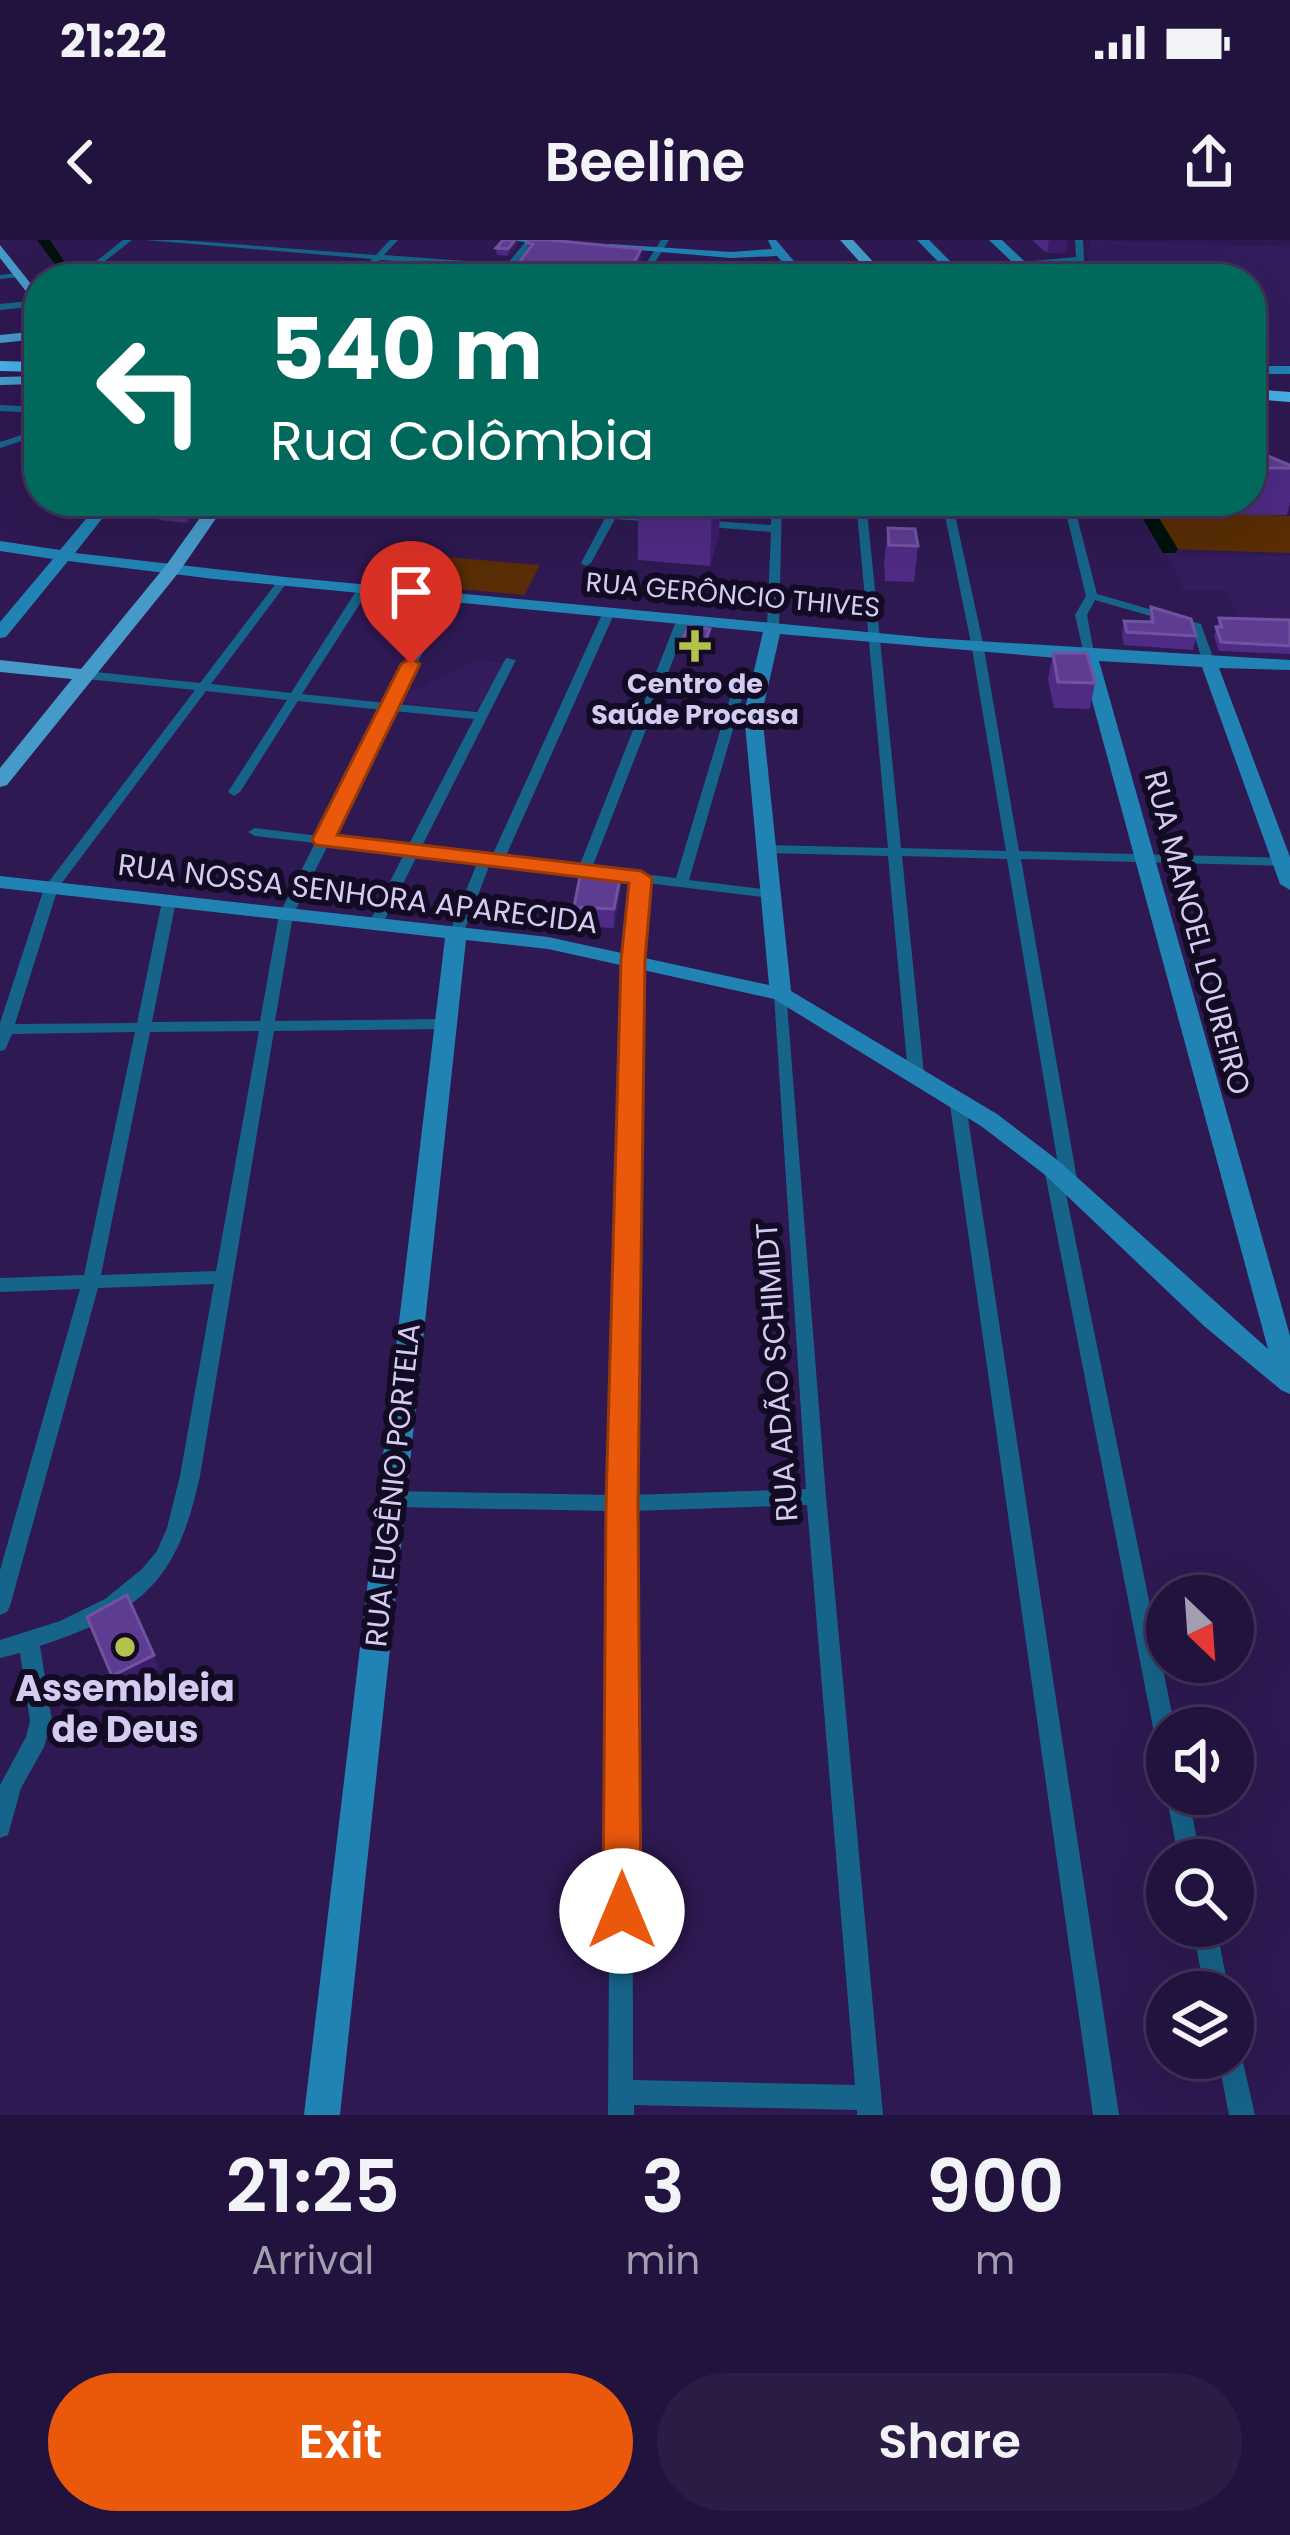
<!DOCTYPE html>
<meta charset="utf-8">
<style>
body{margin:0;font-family:Poppins,sans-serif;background:#2a1c45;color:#f1f3f6;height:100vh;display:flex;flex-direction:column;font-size:45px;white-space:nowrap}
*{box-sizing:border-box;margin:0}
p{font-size:39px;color:#a29eb0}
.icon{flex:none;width:66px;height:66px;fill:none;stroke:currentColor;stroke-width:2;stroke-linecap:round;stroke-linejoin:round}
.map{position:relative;height:1875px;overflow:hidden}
.panel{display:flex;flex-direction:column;background:#22133e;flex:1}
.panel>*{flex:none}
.hud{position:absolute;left:24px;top:24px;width:1242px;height:252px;border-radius:48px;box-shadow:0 12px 48px #0002,0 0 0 3px #3f3258;background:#00695c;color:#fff;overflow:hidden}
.needle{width:78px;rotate:155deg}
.buttons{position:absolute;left:1146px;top:1335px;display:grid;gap:24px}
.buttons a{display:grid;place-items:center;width:108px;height:108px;border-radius:50%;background:#22133e;box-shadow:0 12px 48px #0002,0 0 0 3px #3f3258;font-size:60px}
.pin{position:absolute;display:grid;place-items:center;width:102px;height:102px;color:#fff;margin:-123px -51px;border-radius:50% 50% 50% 0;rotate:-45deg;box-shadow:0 0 12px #0007}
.pin .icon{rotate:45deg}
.me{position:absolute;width:132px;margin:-66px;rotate:0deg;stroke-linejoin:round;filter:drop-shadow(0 0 9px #0008)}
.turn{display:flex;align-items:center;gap:42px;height:252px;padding:0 48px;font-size:54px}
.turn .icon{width:156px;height:156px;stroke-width:2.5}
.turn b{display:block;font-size:84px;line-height:102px}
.eta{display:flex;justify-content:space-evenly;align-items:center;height:204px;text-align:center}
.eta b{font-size:72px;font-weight:600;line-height:84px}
.action{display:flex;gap:24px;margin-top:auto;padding:24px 48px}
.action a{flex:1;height:138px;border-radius:72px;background:#ea580c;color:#fff;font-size:48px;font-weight:600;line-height:138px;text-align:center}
.action a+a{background:#2a1c45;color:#f1f3f6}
.status{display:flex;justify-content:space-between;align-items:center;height:84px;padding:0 60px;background:#22133e;direction:ltr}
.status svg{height:33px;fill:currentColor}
header{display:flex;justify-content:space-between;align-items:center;height:156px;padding:0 48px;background:#22133e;font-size:54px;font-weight:600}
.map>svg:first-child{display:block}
.built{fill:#341c5d}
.green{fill:#592d05}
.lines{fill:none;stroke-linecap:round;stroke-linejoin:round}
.river{fill:#00110c;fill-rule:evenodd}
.street{fill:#16648a;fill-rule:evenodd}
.secondary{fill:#2183b4;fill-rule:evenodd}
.primary{fill:#469ac9;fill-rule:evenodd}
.highway{fill:#48b0e8;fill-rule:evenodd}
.wall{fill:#4f2b85}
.shaded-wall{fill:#3c1d6c}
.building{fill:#5d3c91;stroke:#7053a0;stroke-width:3}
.route{fill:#ea580c;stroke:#983908;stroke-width:3}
.poi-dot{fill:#b3c24b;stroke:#130b24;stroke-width:4.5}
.labels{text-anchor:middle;stroke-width:12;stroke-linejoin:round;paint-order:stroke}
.far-street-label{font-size:27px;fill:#d4ccf0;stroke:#130b24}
.far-poi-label{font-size:27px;font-weight:bold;fill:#d4ccf0;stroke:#130b24}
.street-label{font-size:30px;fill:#d4ccf0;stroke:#130b24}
.near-poi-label{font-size:36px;font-weight:bold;fill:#d4ccf0;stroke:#130b24}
</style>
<div class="status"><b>21:22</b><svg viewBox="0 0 49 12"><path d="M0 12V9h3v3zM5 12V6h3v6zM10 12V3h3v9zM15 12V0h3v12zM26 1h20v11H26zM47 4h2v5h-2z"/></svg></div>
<header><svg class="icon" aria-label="back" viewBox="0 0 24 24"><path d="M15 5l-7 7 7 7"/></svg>Beeline<svg class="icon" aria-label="share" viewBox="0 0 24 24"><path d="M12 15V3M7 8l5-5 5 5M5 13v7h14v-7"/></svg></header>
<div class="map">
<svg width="1290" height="1875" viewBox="0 0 1290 1875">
<rect width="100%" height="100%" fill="#2e1952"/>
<g class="built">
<path d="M1089 0 1290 7V125H1251V39H1087Z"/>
<path d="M1166 313 1290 316V389L1285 379 1239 378 1225 350H1184Z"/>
<path d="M478 419 504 424 475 471 400 462 402 456Z"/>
</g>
<g class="green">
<path d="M1145 269 1290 276V313L1169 309Z"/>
<path d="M446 317 540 325 524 355 428 346Z"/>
</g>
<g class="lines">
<g class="river">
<path d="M37 0H50L75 38H65Z"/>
<path d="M1139 265H1151L1178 309 1175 313H1163L1137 269Z"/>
</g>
<g class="street">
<path d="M123 0H132L104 22 288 37 292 39H257L99 27 83 39H74Z"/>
<path d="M145 0H180L376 15 390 0H398L384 15 507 24 527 0H535L504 39H496L504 29 380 20 362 39H354L372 19Z"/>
<path d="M661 0H669L647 35 672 39H636Z"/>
<path d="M1075 0H1083L1085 39H1077L1076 22 874 39H841L1076 17Z"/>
<path d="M18 33 21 37 0 39V35Z"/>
<path d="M39 60V66L0 70V64Z"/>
<path d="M0 165 39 167V173L0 171Z"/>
<path d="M39 182V190L25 200 0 208V202L19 196Z"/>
<path d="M440 261H481L656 276 661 279 656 282 615 279 591 323 586 326 581 323 605 278 445 264Z"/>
<path d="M772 261H782L779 386 773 389 767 386 771 292 699 286 694 283 699 280 771 285Z"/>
<path d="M856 261H866L901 608 1006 611 971 403 942 261H952L983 403 1019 611 1290 618V626L1021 619 1078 945 1076 949H1065L1175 1488H1167V1513L1159 1510 1156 1503 1044 928 1052 922 1058 925 1007 619 902 616 924 834 916 839 908 834 888 616 766 613 759 609 766 605 888 608Z"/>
<path d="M1063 261H1073L1097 354 1201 384 1215 423 1213 425 1203 423 1192 388 1095 360 1087 375 1094 413 1084 415 1075 375 1086 356Z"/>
<path d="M280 338 289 340 211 444 291 453 358 348 364 345 370 348 302 454 386 463 439 356 445 353 451 356 397 464 477 472 506 418 516 420 421 608 492 616 603 372 609 369 615 372 505 618 579 627 677 379 683 376 689 379 592 628 676 638 733 448 731 437 737 433 743 437 745 448 689 640 771 650 778 654 771 658 647 643 640 720 632 1255 806 1249 774 754 776 751H786L826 1257 883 1875H857V1870L634 1865V1875H608L612 1271 392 1267 385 1265 382 1259 385 1253 392 1251 612 1255 626 720 634 642 490 624 463 694 456 698 449 694 477 623 417 616 382 685 375 689 368 685 404 614 328 605 293 675 275 781 446 779 454 784 446 789 274 791 200 1236C177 1342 142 1372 40 1406L52 1481 44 1507 21 1548 8 1595 0 1598V1545L26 1497 30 1481 20 1413 0 1418V1400L60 1381 105 1359 142 1329 157 1311 167 1288 180 1236 214 1044 98 1048 10 1366 7 1372 0 1375V1330L80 1049 0 1052V1038L84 1035 135 792 12 794 5 810 0 811V783L44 648 195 450 86 439 80 435 86 431 200 443ZM206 451 287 460 228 552 234 556 240 552 298 461 382 470 319 596 255 588 248 592 255 596 315 603 279 675 260 781 152 782 176 661 169 657 162 661 137 783 15 784 58 648ZM394 471 474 479 408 606 331 597ZM259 791 216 1031 101 1035 150 792ZM807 1265 855 1845 633 1840 632 1271Z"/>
<path d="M957 853 965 858 1119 1875H1093L949 858Z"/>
<path d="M1167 1551V1554H1188L1201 1620H1179L1166 1554Z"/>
<path d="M1192 1686H1216L1229 1752H1205Z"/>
<path d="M1233 1807 1239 1809 1242 1818 1255 1875H1229L1218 1818H1233Z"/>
</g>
<g class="secondary">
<path d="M509 0H559L563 3 557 6Z"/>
<path d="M768 0H776L809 39H797L777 16 731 18 604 7 610 4 731 12 772 9Z"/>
<path d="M917 0H929L968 39H955Z"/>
<path d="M989 0H1002L1043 39H1030Z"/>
<rect x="1251" y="126" width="39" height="8"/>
<path d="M101 261H116L75 313 285 337 930 398 1290 420V430L1219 428 1290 617V650L1280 644 1202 427 1099 421 1290 1096V1154L1281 1150 1204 1086 1044 934 981 886 774 759 548 709 466 700 340 1875H304L445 698 0 648V636L548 697 769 745 744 473 763 392 214 339 68 321 6 397 0 398V382L53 319 0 311V301L60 310ZM780 394 1081 420 1268 1109 1060 922 997 874 791 751 762 473Z"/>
</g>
<g class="primary">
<path d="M840 0H853L889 39H875Z"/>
<path d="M0 5 39 54V68L0 18Z"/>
<path d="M39 91V99L0 103V95Z"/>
<path d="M39 136V144L0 145V137Z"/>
<path d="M212 261H228L179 332 7 545 0 547V528L72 439 0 432V420L81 429 167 324Z"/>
</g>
<g class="highway">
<path d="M0 121 39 122V132L0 131Z"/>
<path d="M1251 149 1290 152V162L1251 159Z"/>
</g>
</g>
<g class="wall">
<path d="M503 0H517V5L508 16 497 15 496 8Z"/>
<path d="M1032 0H1067L1066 12 1047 13Z"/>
<path d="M527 3 641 9V22L633 39H516L515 28 527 12Z"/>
<path d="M1251 209 1290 225V262L1287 275 1196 274 1184 269 1180 261H1251Z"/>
<path d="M638 261H720L719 295 710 326 638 320Z"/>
<path d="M959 261H1059L959 262Z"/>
<path d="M201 267 187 283 159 280 156 268Z"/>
<path d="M888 288 918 306 914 342 885 341 884 324Z"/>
<path d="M1151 367 1196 396 1193 410 1124 405 1122 394 1124 381 1149 382Z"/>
<path d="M1219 378 1290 380V414L1219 411 1214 396Z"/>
<path d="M710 389V398L702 417 680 414V406Z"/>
<path d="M1053 413 1095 443 1090 469 1054 468 1048 439Z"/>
<path d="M621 651 614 688 574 686V667Z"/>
</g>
<g class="shaded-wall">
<path d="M515 0H517V5L508 16V9Z"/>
<path d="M1049 0H1067L1066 12 1047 13Z"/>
<path d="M641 9V22L633 39H626Z"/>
<path d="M193 261H200L201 267 187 283 184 271Z"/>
<path d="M712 261H720L719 295 710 326Z"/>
<path d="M710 389V398L702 417V408Z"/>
<path d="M621 633V651L614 688V669Z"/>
<path d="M154 1415 159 1429 117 1449 112 1436Z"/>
</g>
<g class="building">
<path d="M503 0H515L508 9 496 8Z"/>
<path d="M529 0H550L641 9 626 39H547L548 34 515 28 533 4 527 3Z"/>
<path d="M1251 209 1290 225V228H1251Z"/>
<path d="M163 261H193L184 271 156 268Z"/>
<path d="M676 261H712L711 264Z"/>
<path d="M888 288 915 289 918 306 889 305Z"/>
<path d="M1151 367 1191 379 1196 396 1127 392 1124 381 1153 382Z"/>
<path d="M1219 378 1290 380V406L1221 402 1216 387H1222Z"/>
<path d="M688 386 710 389 702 408 680 406Z"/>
<path d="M1053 413H1087L1095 443 1058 442Z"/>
<path d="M581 631 621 633 614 669 574 667Z"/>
<path d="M127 1355 154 1415 112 1436 87 1377Z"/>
</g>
<path class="route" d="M411 418 420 424 337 595 641 631 652 638 645 720 638 1263 641 1671 636 1684 622 1690 609 1684 603 1671 606 1263 621 720 629 643 316 605 312 600 401 424Z"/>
<g class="poi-dot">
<path d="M689 388h12v12h12v12h-12v12h-12v-12h-12v-12h12z"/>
<circle cx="125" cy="1407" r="12"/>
</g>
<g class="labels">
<g class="far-street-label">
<text transform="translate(733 355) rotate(5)" y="9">RUA GERÔNCIO THIVES</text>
</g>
<g class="far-poi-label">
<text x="695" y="453">Centro de<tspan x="695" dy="31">Saúde Procasa</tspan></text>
</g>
<g class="street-label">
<text transform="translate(358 654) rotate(7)" y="10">RUA NOSSA SENHORA APARECIDA</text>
<text transform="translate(1197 693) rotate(75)" y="10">RUA MANOEL LOUREIRO</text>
<text transform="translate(777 1132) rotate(-94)" y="10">RUA ADÃO SCHIMIDT</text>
<text transform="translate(393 1245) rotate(-84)" y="10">RUA EUGÊNIO PORTELA</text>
</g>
<g class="near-poi-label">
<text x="125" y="1461">Assembleia<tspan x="125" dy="41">de Deus</tspan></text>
</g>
</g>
</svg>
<div class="buttons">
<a><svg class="needle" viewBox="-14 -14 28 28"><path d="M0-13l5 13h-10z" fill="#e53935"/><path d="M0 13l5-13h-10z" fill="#a29eb0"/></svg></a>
<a><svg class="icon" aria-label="sound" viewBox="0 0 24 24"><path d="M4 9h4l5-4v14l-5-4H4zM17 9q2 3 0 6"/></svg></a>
<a><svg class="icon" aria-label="search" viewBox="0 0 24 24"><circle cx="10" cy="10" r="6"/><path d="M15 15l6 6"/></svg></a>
<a><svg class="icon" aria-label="layers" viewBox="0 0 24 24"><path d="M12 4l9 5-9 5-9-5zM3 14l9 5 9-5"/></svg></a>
</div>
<div class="pin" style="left:411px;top:424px;background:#d93025"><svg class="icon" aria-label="arrive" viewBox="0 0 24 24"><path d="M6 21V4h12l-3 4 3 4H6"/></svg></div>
<svg class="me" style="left:622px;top:1671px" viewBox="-20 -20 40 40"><circle r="19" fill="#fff"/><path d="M0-13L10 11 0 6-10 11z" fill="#ea580c"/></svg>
<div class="hud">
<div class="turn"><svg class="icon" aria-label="left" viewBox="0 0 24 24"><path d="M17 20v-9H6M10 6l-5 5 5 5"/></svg><div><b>540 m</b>Rua Colômbia</div></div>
</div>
</div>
<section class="panel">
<div class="eta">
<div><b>21:25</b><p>Arrival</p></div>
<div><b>3</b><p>min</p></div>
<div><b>900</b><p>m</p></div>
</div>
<div class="action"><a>Exit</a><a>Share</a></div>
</section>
